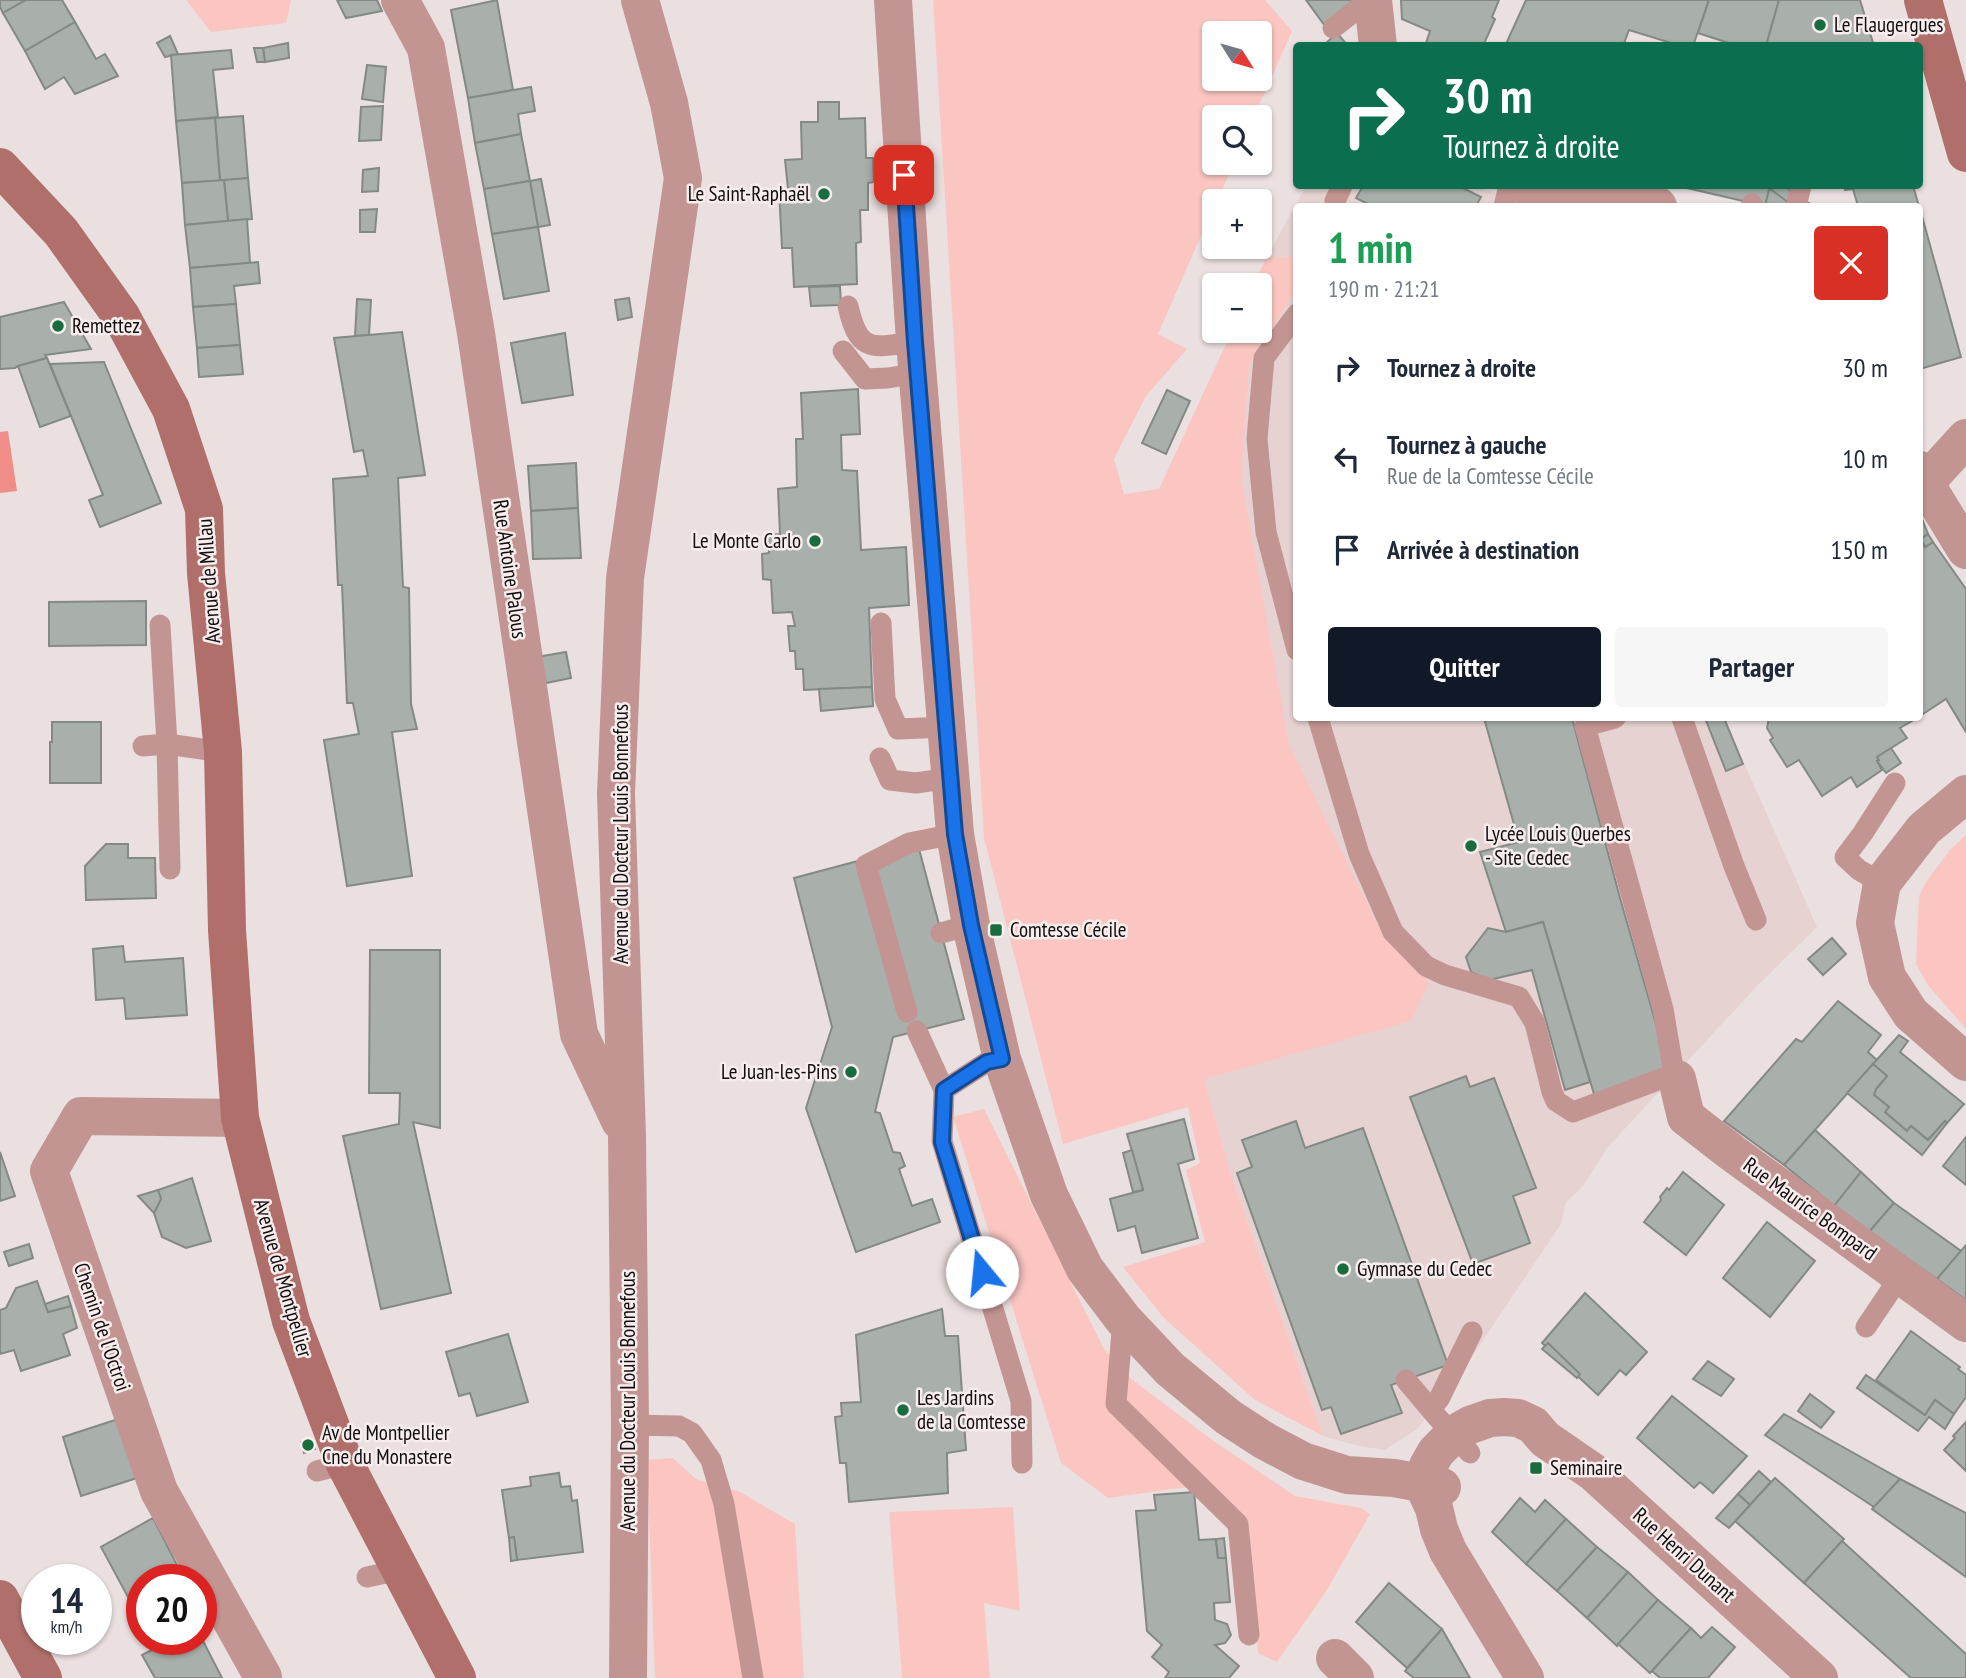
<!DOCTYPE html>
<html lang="fr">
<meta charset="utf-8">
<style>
body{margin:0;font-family:"PT Sans Narrow",sans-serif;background:#f6f6f7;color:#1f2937;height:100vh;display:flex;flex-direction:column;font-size:26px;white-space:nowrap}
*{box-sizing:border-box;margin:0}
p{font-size:23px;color:#747a83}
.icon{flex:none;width:38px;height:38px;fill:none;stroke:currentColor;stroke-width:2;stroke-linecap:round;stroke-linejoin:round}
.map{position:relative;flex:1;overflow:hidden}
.side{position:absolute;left:1293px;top:203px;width:630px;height:518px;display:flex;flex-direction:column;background:#fff;border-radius:7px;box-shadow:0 2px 5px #0004}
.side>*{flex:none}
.guide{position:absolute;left:1293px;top:42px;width:630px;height:147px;border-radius:7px;box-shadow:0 2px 5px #0004;background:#0b6e4f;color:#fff;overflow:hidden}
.needle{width:46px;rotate:127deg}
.tools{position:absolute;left:1202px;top:21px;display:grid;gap:14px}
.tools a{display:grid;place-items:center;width:70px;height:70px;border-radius:7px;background:#fff;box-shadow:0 2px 5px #0004;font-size:35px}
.speed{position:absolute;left:21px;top:1564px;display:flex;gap:14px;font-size:35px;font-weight:700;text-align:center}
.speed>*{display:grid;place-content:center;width:91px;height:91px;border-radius:50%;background:#fff;box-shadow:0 2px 5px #0004;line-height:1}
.speed small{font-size:18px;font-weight:400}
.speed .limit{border:10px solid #d22;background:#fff;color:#111}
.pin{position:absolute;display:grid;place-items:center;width:60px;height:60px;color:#fff;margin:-30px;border-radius:14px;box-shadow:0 4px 10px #0006}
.me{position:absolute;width:77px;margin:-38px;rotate:343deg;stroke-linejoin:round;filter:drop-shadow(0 0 5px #0008)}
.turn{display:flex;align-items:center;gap:24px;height:147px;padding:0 35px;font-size:32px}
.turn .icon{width:91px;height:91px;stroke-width:2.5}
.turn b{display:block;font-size:49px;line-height:60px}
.round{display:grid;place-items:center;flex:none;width:74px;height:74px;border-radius:7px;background:#f6f6f7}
.summary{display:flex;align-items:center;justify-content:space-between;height:119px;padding:0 35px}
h1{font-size:42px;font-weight:700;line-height:52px;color:#1e9e55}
.button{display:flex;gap:14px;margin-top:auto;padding:14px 35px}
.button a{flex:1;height:80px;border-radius:7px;background:#111827;color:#fff;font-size:28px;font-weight:700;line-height:80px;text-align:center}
.button a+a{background:#f6f6f7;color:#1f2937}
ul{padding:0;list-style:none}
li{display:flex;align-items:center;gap:21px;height:91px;padding:0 35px}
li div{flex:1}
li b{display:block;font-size:26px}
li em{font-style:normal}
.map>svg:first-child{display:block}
.built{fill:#e5d2d1}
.green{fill:#fbc6c2;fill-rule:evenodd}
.water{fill:#f18d88}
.building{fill:#a9b0ab;stroke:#838a84;stroke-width:2}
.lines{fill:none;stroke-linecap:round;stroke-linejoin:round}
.lane{stroke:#c39592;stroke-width:21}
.street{stroke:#c39592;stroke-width:38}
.secondary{stroke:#b06f6b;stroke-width:38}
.route-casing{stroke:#114b97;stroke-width:18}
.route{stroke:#1a73e8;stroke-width:12}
.poi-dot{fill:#196c3e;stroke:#f7edec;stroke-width:2.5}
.labels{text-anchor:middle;stroke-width:5;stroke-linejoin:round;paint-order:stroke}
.poi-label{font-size:21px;fill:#110e0e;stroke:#f7edec;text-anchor:start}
.street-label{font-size:21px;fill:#110e0e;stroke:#f7edec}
</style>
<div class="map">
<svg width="1966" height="1678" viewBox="0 0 1966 1678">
<rect width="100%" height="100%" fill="#eae0df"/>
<path class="built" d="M1306 186H1476L1529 206H1297V718H1724L1817 927 1756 987 1607 1148 1584 1185 1566 1202 1561 1224 1459 1376 1417 1429 1385 1450 1359 1446 1323 1436 1231 1175 1204 1079 1232 331H1260V285H1253L1266 259Z"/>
<g class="green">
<path d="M186 0H291L286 23 211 32Z"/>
<path d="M933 0H1265L1292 31 1254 117H1214V163H1234L1217 201H1214V206L1158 334 1187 349 1146 396 1114 459 1124 494 1159 489 1232 331H1260V285H1253L1266 259 1297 256V289L1249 365 1241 477 1289 744 1382 934 1429 983 1411 1021 1204 1079 1231 1175 1323 1436 1255 1400 1163 1317 1123 1267 1205 1242 1186 1170 1200 1163 1188 1107 1063 1144 984 838ZM1214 33H1260V79H1214Z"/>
<path d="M1966 835V1029L1927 984 1916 964 1919 896 1926 882 1950 850Z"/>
<path d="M984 1109 1104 1349 1130 1378 1211 1439 1295 1496 1361 1508 1370 1514 1327 1590 1277 1662 1258 1653 1249 1524 1209 1484 1108 1498 1061 1463 953 1117Z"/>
<path d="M673 1458 696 1479 738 1491 795 1524 804 1678H655L647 1460Z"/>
<path d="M1013 1507 1020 1611 984 1603 990 1678H902L889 1512Z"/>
</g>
<path class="water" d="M8 431 17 491 0 493V432Z"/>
<g class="building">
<path d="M0 0H26L3 13 0 7Z"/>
<path d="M26 0H62L75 22 25 51 3 13Z"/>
<path d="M337 0H377L382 11 346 18Z"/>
<path d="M497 0 513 90 468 98 451 10Z"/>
<path d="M1306 0H1353L1325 26Z"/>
<path d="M1401 0H1499L1492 17 1495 19 1483 46H1425L1430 31 1402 19Z"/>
<path d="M1526 0H1709L1693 46H1681L1629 30 1623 46H1505Z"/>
<path d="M1709 0H1779L1766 46H1738L1698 33Z"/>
<path d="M1779 0H1860L1874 46H1766Z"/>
<path d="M75 22 96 59 105 54 118 76 75 94 64 77 45 89 25 51Z"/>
<path d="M1337 33 1348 46H1323Z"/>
<path d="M170 36 178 54 165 57 157 43Z"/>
<path d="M288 43 289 58 265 62 263 48Z"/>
<path d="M254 48H263L265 62H257Z"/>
<path d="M231 50 233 68 213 70 218 117 176 121 171 55Z"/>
<path d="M367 65 386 67 383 102 362 99Z"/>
<path d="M531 87 535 111 518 114 521 134 475 143 468 98Z"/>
<path d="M818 102H839V119L865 118 866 158H873L874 182 868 183V210H860L861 242 856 243 857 284 794 287 792 248H782L779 189H788L785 160 802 159 801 122H818Z"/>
<path d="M383 106 381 140 359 141 361 107Z"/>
<path d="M243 116 248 178 220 181 215 118Z"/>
<path d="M215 118 220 181 182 183 176 121Z"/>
<path d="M521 134 530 181 484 189 475 143Z"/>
<path d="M379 168 378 191 362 192 363 170Z"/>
<path d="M248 178 252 219 228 221 224 180Z"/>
<path d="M541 179 550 225 538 227 530 181Z"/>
<path d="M224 180 228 221 185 225 182 183Z"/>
<path d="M530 181 538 227 492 234 484 189Z"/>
<path d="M1363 186H1459L1481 197 1476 206H1372L1356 198Z"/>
<path d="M1678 186H1770L1765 206Z"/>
<path d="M1770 186H1810L1804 206H1765Z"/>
<path d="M1770 186H1784L1813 206H1793L1769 188Z"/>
<path d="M1844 186H1913L1919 206H1858L1853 189 1845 190Z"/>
<path d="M377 209 375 232H360V210Z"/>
<path d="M1920 209 1961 357 1920 369Z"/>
<path d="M247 219 250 263 190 268 185 225Z"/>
<path d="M538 227 549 291 504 299 492 234Z"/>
<path d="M258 262 260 283 234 286 236 304 193 307 190 268Z"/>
<path d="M840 286 841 305 811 306 809 287Z"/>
<path d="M629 298 632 317 618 320 615 300Z"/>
<path d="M357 299 371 300 369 335 355 336Z"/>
<path d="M64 302 91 349 45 355 47 358 18 366 15 368 0 369V317Z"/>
<path d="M236 304 240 345 197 348 193 307Z"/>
<path d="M402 332 425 475 398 478 403 587 409 588 411 704 417 729 392 732 412 876 347 886 324 740 359 734 353 703H347L342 585H338L333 479 368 476 363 450 354 452 334 338Z"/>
<path d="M565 333 573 395 522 403 511 343Z"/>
<path d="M240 345 243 374 199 377 197 348Z"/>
<path d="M47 358 71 416 40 427 18 366Z"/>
<path d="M104 362 161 503 100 527 89 500 103 495 50 364Z"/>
<path d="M858 389 860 434 841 435 842 470 857 471 861 550 906 547 909 605 869 608 872 687 804 690 803 669H796L795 651H790L788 626H795L792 612 773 613 771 580 763 579 762 554 769 553 768 535 780 534 778 489 797 487 796 439H803L801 393Z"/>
<path d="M1167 390 1190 401 1166 454 1142 443Z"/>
<path d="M576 463 578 508 531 511 528 466Z"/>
<path d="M578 508 581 558 533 559 531 511Z"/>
<path d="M1920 514 1928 534 1921 539 1925 547 1933 542 1966 589V732L1946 699 1920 716Z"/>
<path d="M1928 534 1933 542 1925 547 1921 539Z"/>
<path d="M146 601V645L49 646V602Z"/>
<path d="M566 652 571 678 546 683 537 657Z"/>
<path d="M872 687 873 706 821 711 819 689Z"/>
<path d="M1484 718H1572L1620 898 1670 1073 1594 1094 1543 922 1506 932 1480 852 1519 842Z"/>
<path d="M1705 718H1724L1743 764 1726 771Z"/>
<path d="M1769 718H1917L1900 728 1907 738 1877 757 1879 760 1877 761 1882 770 1857 787 1851 777 1822 796 1799 760 1787 767 1770 740 1773 738 1767 728Z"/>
<path d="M52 722H101V783H50V742H52Z"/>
<path d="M1891 748 1901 763 1886 773 1877 761 1879 760 1877 757Z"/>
<path d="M106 844H128V858H155L156 898 86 900 85 866Z"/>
<path d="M918 845 964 1019 893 1037 875 1112 880 1113 893 1152 900 1153 905 1166 899 1169 912 1206 932 1199 940 1222 856 1252 806 1108 832 1027 794 878Z"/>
<path d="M1543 922 1590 1082 1565 1090 1532 970 1489 980 1471 972 1466 957 1488 928 1506 932Z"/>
<path d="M1832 938 1846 954 1823 975 1808 959Z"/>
<path d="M123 946 125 962 183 958 187 1015 126 1019 124 998 96 1000 93 949Z"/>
<path d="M370 950H440V1128L413 1122 451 1293 381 1309 343 1136 399 1124 400 1093H369Z"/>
<path d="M1838 1001 1881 1035 1868 1052 1877 1060 1784 1165 1724 1121 1796 1039 1802 1042Z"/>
<path d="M1899 1035 1908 1041 1900 1052 1964 1104 1947 1123 1945 1121 1928 1140 1911 1126 1907 1131 1885 1112 1889 1107 1874 1095 1876 1089 1887 1076 1873 1064Z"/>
<path d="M1873 1064 1887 1076 1876 1089 1874 1095 1889 1107 1885 1112 1907 1131 1911 1126 1928 1140 1945 1121 1947 1123 1922 1155 1847 1093Z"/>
<path d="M1466 1076 1470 1087 1494 1078 1536 1188 1513 1196 1530 1243 1473 1264 1410 1097Z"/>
<path d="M1184 1119 1194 1159 1178 1164 1198 1238 1142 1253 1135 1226 1118 1231 1110 1199 1143 1190 1127 1134Z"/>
<path d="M1296 1121 1305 1148 1363 1128 1448 1365 1391 1385 1402 1413 1341 1434 1331 1407 1322 1410 1237 1173 1252 1167 1242 1140Z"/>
<path d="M1815 1130 1861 1172 1834 1206 1784 1165Z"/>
<path d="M1966 1137V1185L1943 1166Z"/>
<path d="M1132 1150 1143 1190 1133 1192 1123 1153Z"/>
<path d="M0 1152 15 1196 0 1201Z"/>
<path d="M1683 1172 1724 1205 1686 1255 1644 1222 1661 1200 1660 1197 1667 1188 1669 1190Z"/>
<path d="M1861 1172 1894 1203 1869 1232 1834 1206Z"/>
<path d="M192 1178 211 1241 186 1248 162 1237 154 1213 161 1199 158 1190Z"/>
<path d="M158 1190 161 1199 154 1213 138 1196Z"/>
<path d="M1894 1203 1961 1251 1937 1279 1869 1232Z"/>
<path d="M1767 1222 1815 1261 1770 1317 1723 1278Z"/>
<path d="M29 1244 33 1258 9 1266 4 1252Z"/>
<path d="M1966 1245V1300L1937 1279Z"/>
<path d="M37 1281 48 1312 71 1306 77 1328 63 1334 70 1355 21 1371 14 1350 0 1354V1310L6 1308 16 1288Z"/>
<path d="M1585 1293 1647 1352 1626 1375 1620 1370 1598 1395 1542 1343Z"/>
<path d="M68 1296 71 1306 48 1312 45 1304Z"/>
<path d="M942 1309 945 1336H958L966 1450 947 1453 948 1493 849 1502 846 1463H840L835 1417 842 1416 841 1403 861 1402 856 1335Z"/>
<path d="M1911 1331 1960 1367 1958 1369 1966 1375V1397L1954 1414 1935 1400 1925 1415 1876 1380Z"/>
<path d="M508 1334 528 1402 477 1416 470 1393 459 1396 446 1352Z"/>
<path d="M1548 1343 1580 1374 1577 1378 1542 1349Z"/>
<path d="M1708 1361 1734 1379 1721 1396 1693 1379Z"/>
<path d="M1866 1375 1925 1415 1935 1400 1954 1414 1945 1429 1929 1417 1918 1431 1857 1388Z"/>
<path d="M1810 1394 1834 1412 1821 1428 1798 1411Z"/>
<path d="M1672 1396 1747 1456 1713 1493 1700 1482 1694 1488 1637 1438Z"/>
<path d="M1784 1414 1900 1479 1874 1507 1765 1435Z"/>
<path d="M118 1419 137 1478 81 1496 63 1437Z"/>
<path d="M1966 1422V1471L1944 1450 1955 1438 1953 1436Z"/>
<path d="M311 1439 315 1449 304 1453 301 1442Z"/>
<path d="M1759 1471 1771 1482 1750 1505 1738 1494Z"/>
<path d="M559 1473 561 1487 570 1486 572 1501 577 1500 583 1552 517 1560 514 1537 509 1538 502 1490 531 1486 530 1477Z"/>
<path d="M1775 1478 1844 1539 1804 1583 1735 1521Z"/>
<path d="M1900 1479 1966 1513V1577L1872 1509Z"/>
<path d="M1194 1492 1199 1540 1216 1539 1218 1558H1226L1230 1602 1214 1603 1215 1620 1227 1624 1231 1635 1225 1643 1215 1645 1239 1666 1229 1678H1165L1169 1672 1152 1657 1162 1645 1147 1631 1136 1511 1156 1510 1154 1495Z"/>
<path d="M1738 1494 1750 1505 1729 1528 1716 1518Z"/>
<path d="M1520 1498 1535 1512 1545 1500 1566 1519 1526 1564 1492 1532Z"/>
<path d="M153 1518 180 1571 163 1580H142V1592L129 1599 101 1547Z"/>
<path d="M1566 1519 1597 1547 1557 1591 1526 1564Z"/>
<path d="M514 1537 517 1560 511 1561 509 1538Z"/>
<path d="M1224 1538 1226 1558H1218L1216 1539Z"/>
<path d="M1842 1541 1966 1654V1678H1911L1804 1583Z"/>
<path d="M1597 1547 1628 1572 1587 1618 1557 1591Z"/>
<path d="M1628 1572 1658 1600 1617 1646 1587 1618Z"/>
<path d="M1389 1583 1442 1629 1407 1668 1356 1622Z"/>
<path d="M1658 1600 1691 1628 1650 1673 1618 1644Z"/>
<path d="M1712 1627 1735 1647 1708 1678H1660L1652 1671 1691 1628 1701 1638Z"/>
<path d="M1442 1629 1470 1678H1414L1405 1671Z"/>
<path d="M201 1637 222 1678H155L142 1655 171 1640H201Z"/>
</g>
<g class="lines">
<g class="lane">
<path d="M1333 28 1369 0"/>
<path d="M1335 206V201L1342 186"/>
<path d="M1504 206 1509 186"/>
<path d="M1751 206 1752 204"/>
<path d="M1796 206 1801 186"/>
<path d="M848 306C859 355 873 347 915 342"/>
<path d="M1297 314 1264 358 1257 439 1266 532 1297 650"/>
<path d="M843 351 865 379 888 378 918 373"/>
<path d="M881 623 885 699 898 729 948 727"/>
<path d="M160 625 167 744 170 869"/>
<path d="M1318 718 1359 854 1393 932 1426 966 1445 975 1519 997 1535 1023 1552 1092 1556 1101 1573 1112 1674 1074"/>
<path d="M1615 718 1585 726 1663 1009 1674 1074 1677 1079"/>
<path d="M1682 718 1734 866 1756 920"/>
<path d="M143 746 167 744 223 752"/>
<path d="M880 758 890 780 916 783 950 778"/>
<path d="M1882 883 1859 870 1845 857 1863 833 1895 783"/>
<path d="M941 933 971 925"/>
<path d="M907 1012 866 865 909 843 955 834"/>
<path d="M917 1031 944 1090"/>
<path d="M1002 1059 987 1062 944 1090 942 1141 1021 1401 1022 1463"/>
<path d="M1123 1319 1116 1404 1238 1524 1249 1635"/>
<path d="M1866 1327 1901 1275"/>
<path d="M1406 1380 1438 1418 1470 1453"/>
<path d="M1431 1408 1439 1399 1472 1332"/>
<path d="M630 1425 679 1426 692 1433 711 1460 724 1504 753 1678"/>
<path d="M317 1471 345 1464"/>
<path d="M367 1577 400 1570"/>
</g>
<g class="street">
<path d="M400 0 426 48 476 333 579 1034 620 1121"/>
<path d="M893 0 915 342 955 834 971 925 1002 1059 1049 1195 1085 1269 1123 1319 1170 1369 1228 1417 1265 1441 1303 1461 1347 1475 1394 1478 1442 1487"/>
<path d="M1373 0 1378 46"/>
<path d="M1526 186 1578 197 1658 206"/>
<path d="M1920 470 1925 483 1966 550"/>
<path d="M1925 483 1966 438"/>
<path d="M1966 794 1924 829 1882 883 1875 923 1887 977 1911 1014 1966 1062"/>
<path d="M1677 1079 1686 1117 1731 1152 1966 1323"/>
<path d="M240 1118 81 1116 49 1171 159 1491 263 1677"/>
<path d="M1335 1658 1355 1678"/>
<path d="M628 1678 630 1425 627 1136 616 794 625 578 683 178 669 103 640 0"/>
<path d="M1525 1678 1448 1551 1439 1529 1434 1508 1422 1482 1428 1466 1436 1452 1454 1434 1470 1425 1490 1418 1504 1417 1518 1418 1533 1425 1545 1439 1593 1472 1819 1678"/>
</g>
<g class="secondary">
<path d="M1923 0 1966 153"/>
<path d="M0 167 61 232 121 316 171 409 204 509 206 573 223 752 227 930 240 1118 291 1321 345 1464 457 1678"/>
<path d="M0 1599 43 1678"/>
</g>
</g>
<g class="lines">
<defs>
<path id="route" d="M904 175 915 342 955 834 971 925 1002 1059 987 1062 944 1090 942 1142 982 1272"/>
</defs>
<use href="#route" class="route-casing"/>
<use href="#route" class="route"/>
</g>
<g class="poi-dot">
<circle cx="1820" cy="25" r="7"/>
<circle cx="824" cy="194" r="7"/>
<circle cx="58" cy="326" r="7"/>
<circle cx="815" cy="541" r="7"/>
<circle cx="1471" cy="846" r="7"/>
<rect x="989" y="923" width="14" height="14" rx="3.5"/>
<circle cx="851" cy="1072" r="7"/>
<circle cx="1343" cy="1269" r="7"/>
<circle cx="903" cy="1410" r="7"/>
<circle cx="308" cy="1445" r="7"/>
<rect x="1529" y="1461" width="14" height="14" rx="3.5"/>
</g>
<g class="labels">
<g class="poi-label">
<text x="1834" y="32">Le Flaugergues</text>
<text x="810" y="201" text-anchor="end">Le Saint-Raphaël</text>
<text x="72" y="333">Remettez</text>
<text x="801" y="548" text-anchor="end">Le Monte Carlo</text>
<text x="1485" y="841">Lycée Louis Querbes<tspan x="1485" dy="24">- Site Cedec</tspan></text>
<text x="1010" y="937">Comtesse Cécile</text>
<text x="837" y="1079" text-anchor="end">Le Juan-les-Pins</text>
<text x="1357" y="1276">Gymnase du Cedec</text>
<text x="917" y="1405">Les Jardins<tspan x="917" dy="24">de la Comtesse</tspan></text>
<text x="322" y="1440">Av de Montpellier<tspan x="322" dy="24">Cne du Monastere</tspan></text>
<text x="1550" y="1475">Seminaire</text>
</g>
<g class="street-label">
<text transform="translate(510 569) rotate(82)" y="7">Rue Antoine Palous</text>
<text transform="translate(209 581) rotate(-94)" y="7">Avenue de Millau</text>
<text transform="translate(621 834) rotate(-90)" y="7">Avenue du Docteur Louis Bonnefous</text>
<text transform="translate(1810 1209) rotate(36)" y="7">Rue Maurice Bompard</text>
<text transform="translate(283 1278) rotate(74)" y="7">Avenue de Montpellier</text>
<text transform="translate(102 1327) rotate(71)" y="7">Chemin de l'Octroi</text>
<text transform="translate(628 1401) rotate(-90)" y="7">Avenue du Docteur Louis Bonnefous</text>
<text transform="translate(1684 1555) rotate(42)" y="7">Rue Henri Dunant</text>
</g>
</g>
</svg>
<div class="tools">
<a><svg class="needle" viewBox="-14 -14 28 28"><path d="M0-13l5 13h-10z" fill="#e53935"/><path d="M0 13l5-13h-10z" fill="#747a83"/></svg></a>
<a><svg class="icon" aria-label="search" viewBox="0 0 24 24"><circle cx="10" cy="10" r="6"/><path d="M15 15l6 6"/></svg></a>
<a>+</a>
<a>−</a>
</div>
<div class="speed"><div>14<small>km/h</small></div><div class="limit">20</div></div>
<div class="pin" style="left:904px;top:175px;background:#d93025"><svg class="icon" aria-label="arrive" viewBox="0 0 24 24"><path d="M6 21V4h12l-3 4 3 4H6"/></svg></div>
<svg class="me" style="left:982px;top:1272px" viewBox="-20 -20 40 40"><circle r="19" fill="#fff"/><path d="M0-13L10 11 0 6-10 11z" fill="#1a73e8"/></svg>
<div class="guide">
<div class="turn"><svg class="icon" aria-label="right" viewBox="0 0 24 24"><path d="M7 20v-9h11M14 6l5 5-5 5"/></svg><div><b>30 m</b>Tournez à droite</div></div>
</div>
<section class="side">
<div class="summary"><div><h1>1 min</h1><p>190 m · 21:21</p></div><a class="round" style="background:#d93025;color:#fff"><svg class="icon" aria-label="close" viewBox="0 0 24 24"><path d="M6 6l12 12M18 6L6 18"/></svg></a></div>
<ul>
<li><svg class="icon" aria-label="right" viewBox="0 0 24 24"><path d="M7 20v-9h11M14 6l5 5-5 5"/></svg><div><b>Tournez à droite</b></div><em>30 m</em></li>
<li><svg class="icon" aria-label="left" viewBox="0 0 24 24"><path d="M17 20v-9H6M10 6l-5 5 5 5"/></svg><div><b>Tournez à gauche</b><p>Rue de la Comtesse Cécile</p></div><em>10 m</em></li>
<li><svg class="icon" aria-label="arrive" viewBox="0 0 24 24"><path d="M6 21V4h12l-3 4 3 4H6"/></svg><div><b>Arrivée à destination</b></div><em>150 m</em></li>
</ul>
<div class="button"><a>Quitter</a><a>Partager</a></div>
</section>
</div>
